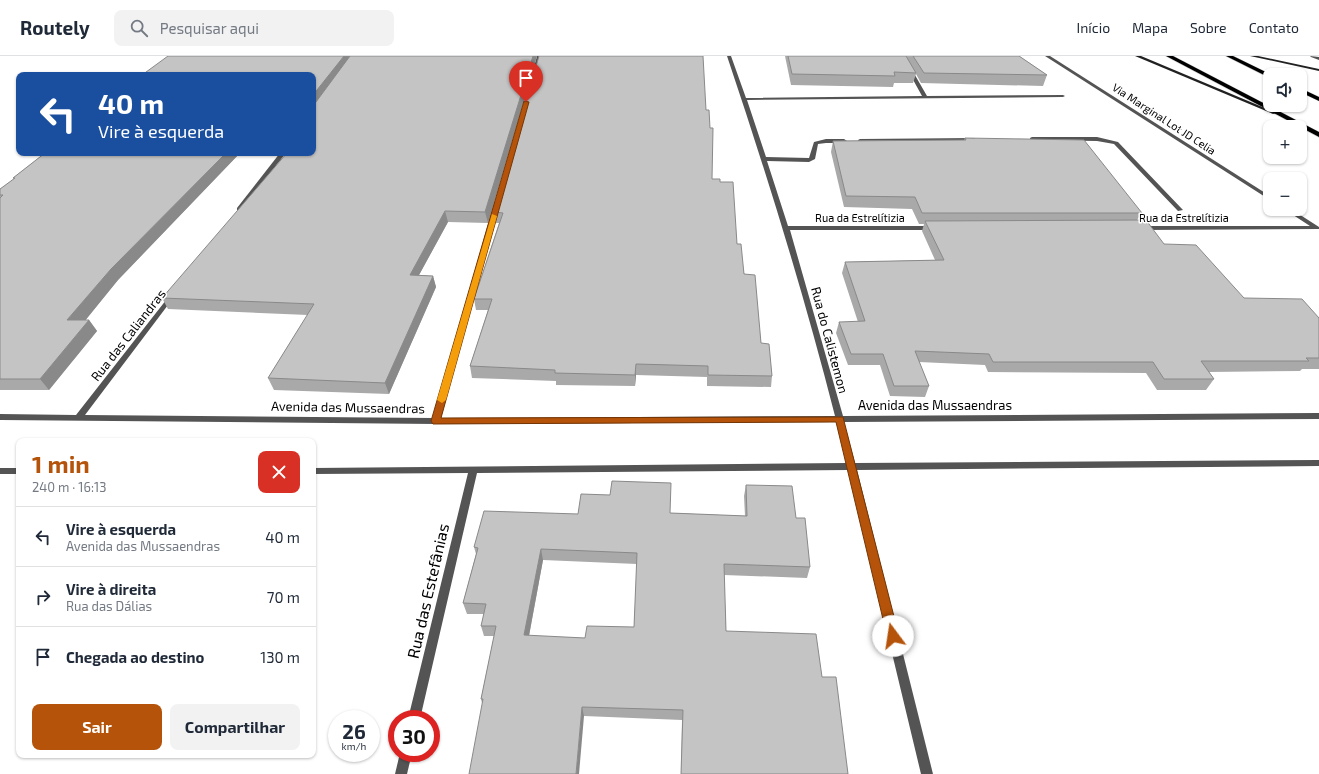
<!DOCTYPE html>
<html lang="pt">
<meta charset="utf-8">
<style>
body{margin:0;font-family:"Exo 2",sans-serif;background:#f2f2f3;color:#1f2937;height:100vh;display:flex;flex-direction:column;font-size:15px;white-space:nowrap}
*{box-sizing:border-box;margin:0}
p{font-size:13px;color:#747a83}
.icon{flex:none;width:22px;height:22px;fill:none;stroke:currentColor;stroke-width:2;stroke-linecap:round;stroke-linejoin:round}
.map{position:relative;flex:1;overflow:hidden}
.panel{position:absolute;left:16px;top:382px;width:300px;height:320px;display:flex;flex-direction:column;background:#fff;border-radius:8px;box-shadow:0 1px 3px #0004}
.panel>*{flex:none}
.guide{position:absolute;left:16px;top:16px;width:300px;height:84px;border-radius:8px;box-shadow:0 1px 3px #0004;background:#1a4fa0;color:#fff;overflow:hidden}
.controls{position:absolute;left:1263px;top:12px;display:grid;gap:8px}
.controls a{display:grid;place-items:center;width:44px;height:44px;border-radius:8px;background:#fff;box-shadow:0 1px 3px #0004;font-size:20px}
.speed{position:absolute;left:328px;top:654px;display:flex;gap:8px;font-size:20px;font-weight:700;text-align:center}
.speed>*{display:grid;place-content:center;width:52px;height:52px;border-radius:50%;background:#fff;box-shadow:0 1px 3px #0004;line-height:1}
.speed small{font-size:10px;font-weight:400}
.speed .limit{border:6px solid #d22;background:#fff;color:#111}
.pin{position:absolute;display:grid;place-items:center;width:34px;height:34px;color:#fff;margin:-41px -17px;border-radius:50% 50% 50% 0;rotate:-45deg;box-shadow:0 0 4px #0007}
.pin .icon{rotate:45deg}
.me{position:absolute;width:44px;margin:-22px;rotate:346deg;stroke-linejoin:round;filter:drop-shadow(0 0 3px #0008)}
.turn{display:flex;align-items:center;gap:14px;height:84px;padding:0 16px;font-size:18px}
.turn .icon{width:52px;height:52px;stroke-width:2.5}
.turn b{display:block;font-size:28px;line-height:34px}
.round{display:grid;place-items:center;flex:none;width:42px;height:42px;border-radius:8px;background:#f2f2f3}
.head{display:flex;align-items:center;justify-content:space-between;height:68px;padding:0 16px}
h1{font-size:24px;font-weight:700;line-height:30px;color:#b45309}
.action{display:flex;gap:8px;margin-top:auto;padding:8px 16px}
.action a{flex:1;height:46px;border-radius:8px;background:#b45309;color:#fff;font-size:16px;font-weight:700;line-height:46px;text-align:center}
.action a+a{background:#f2f2f3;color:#1f2937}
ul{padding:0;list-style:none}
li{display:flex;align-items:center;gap:12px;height:60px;padding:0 16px;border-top:1px solid #e0e1e3}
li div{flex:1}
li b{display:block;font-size:15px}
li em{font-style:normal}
header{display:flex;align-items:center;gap:24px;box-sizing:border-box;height:56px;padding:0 20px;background:#fff;border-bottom:1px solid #e0e1e3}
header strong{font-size:19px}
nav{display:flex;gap:22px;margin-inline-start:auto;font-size:14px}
.search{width:280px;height:36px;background:#f2f2f3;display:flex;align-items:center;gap:10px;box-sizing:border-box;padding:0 14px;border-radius:8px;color:#747a83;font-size:15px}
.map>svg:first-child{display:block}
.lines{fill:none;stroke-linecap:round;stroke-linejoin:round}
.primary-casing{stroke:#dbdbdb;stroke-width:1}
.street{fill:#545454;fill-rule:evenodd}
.secondary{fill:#212121;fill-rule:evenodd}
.primary{fill:#000;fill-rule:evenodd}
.wall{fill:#a9a9a9;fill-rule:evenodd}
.shaded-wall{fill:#898989}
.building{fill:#c4c4c4;stroke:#898989;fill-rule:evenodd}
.route{fill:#b45309;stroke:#753606}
.slow{fill:#f59e0b}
.labels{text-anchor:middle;stroke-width:3;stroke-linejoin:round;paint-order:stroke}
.far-street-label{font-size:11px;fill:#000;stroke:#fff}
.street-label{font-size:13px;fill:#000;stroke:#fff}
.near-street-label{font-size:16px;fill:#000;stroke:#fff}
</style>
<header>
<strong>Routely</strong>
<div class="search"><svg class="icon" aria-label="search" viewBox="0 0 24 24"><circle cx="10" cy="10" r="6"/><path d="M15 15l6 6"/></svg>Pesquisar aqui</div>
<nav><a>Início</a><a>Mapa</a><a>Sobre</a><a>Contato</a></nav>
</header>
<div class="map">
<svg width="1319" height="718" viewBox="0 0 1319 718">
<rect width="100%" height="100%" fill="#fff"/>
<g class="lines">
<defs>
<g id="primary">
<path d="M1166 0H1173L1319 76V81Z"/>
<path d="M1226 0H1233L1272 19H1270V22Z"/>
<path d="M1300 32 1319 41V45L1300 36Z"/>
</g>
</defs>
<use href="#primary" class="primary-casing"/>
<g class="street">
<path d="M537 0H541L523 65 519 66Z"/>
<path d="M727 0H731L746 42 922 40 900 0H904L927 40 1063 39 1065 40 1063 41 747 44 766 101 809 102 814 86 826 83H844L847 85 844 87H826L818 88 815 103 809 106 767 105 788 170H932L935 172 932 174H790L843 360 1319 357V363L844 366 855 407 1319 404V410L857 414 933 718H921L848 414 477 417 420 663H408L468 417 313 418V412L847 407 836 366 436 368 0 364V358L76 359 170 239 172 238 175 240 174 241 85 359 433 362 494 147 497 145 500 147 441 362 835 360C804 238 767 119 727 0Z"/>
<path d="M1045 0H1050L1270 140V144Z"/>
<path d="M1310 0 1319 1V4L1311 1Z"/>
<path d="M1032 81H1097L1118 86 1183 154 1178 155 1114 88 1097 85 1030 84V82Z"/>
<path d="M860 83 974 82 977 84 974 86H858V84Z"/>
<path d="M280 97H286L241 154H237V152Z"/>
<path d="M1284 153H1291L1319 171V173L1142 174 1139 172 1142 170H1310Z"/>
<rect x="0" y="412" width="19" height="6"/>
<path d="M400 697H412L407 718H395Z"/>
</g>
<g class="secondary">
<path d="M1135 0H1141L1277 57 1273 58Z"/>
<path d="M1250 0H1258L1319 13V15Z"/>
</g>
<use href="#primary" class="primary"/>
</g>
<g class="wall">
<path d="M168 0H537L488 167 448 166 419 219 433 220 436 231 389 338 274 334 268 322 308 259 168 253 162 242 313 97V19Z"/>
<path d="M785 0H1019L1047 19 1043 30 921 27 916 18 913 27H894L893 31 791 29Z"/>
<path d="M706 54 712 123 720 126 737 188 761 287 772 320 771 331 707 330V321L636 319 635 330 556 329V325L472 322 470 310 488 254H476L474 243 499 167H496L494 156Z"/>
<path d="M965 82 1142 157 1137 164 1164 188 1244 242 1319 262V313H1302L1300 315 1209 316 1214 323 1206 334H1157L1146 317 988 316 985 309 919 306 929 330 925 341 890 340 880 309H848L836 277 839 266H858L842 217 845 206 935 204 922 175 924 168H919L912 153 844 151 831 96 833 85 964 84Z"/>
<path d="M45 97H240L118 224 85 264H89L97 275 49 334H0V133L14 123 13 122Z"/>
<path d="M746 429 796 462 810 511 807 522 724 519 726 575 822 621 848 718H681L682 664 584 660 482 647 481 643 494 580H484L481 570 484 558H467L463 547 476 498 474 491 578 458 670 457 745 460 744 440ZM543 504 637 508 634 571 585 582 529 580Z"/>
</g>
<g class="shaded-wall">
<path d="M344 0H353L313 53V39Z"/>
<path d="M533 0H537L488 167 485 156Z"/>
<path d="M226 97H240L118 224 76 276 67 264 111 213Z"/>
<path d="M445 155 448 166 413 230 410 219Z"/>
<path d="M433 220 436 231 389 338 385 327Z"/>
<path d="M89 264 97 275 49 334 40 323Z"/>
<path d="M636 308V319L635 330V319Z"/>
<path d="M541 493 543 504 527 590 524 579Z"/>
<path d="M582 651 584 660 579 718H576Z"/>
</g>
<g class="building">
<path d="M168 0H344L313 39V19H142Z"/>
<path d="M350 0H533L485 156 445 155 410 219 433 220 385 327 268 322 314 248 162 242 287 97H313V50Z"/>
<path d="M539 0H703L706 54H709L710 72H713L712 123H720V126H733L737 188H741L744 218 755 219 761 287 769 288 772 320 708 319V310L636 308 635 319 555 317V314L470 310 492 243H474L503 157 494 156Z"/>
<path d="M788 0H906L916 17 894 16 895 20 792 18Z"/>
<path d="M913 0H1019L1047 19 924 17Z"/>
<path d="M965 82 1084 84 1142 157H922L915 141 846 140 833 85 966 84Z"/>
<path d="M45 97H226L111 213 67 264H89L40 323H0V142L3 139H0V133L15 122H13Z"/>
<path d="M1146 164 1164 188 1196 189 1244 242 1302 243 1319 262V302H1306L1309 305H1201L1214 323H1164L1153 306H993L989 298 915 295 929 330H894L883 298H851L839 266 865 265 845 206 944 204 925 165Z"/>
<path d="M612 425 671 427 670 457 747 460 746 429 792 430 796 462H805L810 511 724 508 726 575 816 578 822 621H836L848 718H681L683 654 582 651 576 718H469L483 643H481L496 570H481L486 548 463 547 478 492 474 491 484 455 578 458 581 438 610 439ZM541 493 637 497 634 571 587 570 585 582 524 579Z"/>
</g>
<path class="route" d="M524 45 529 46 441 362 843 361 899 580 897 584 893 585 889 584 887 580 836 366 433 368 431 365Z"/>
<path class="slow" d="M492 158 497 160 446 344 442 347 437 344Z"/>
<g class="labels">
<g class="far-street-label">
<text transform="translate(1164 63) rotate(33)" y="4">Via Marginal Lot JD Celia</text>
<text x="860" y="166">Rua da Estrelítizia</text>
<text x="1184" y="166">Rua da Estrelítizia</text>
</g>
<g class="street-label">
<text transform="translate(128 279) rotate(-52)" y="5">Rua das Caliandras</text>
<text transform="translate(830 284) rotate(75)" y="5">Rua do Calistemon</text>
<text x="935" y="354">Avenida das Mussaendras</text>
<text transform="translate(348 351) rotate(1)" y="5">Avenida das Mussaendras</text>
</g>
<g class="near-street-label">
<text transform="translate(428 535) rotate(-77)" y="6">Rua das Estefânias</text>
</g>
</g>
</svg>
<div class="controls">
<a><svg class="icon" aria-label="sound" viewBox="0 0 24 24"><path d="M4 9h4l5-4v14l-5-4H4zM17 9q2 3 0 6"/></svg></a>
<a>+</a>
<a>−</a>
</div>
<div class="speed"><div>26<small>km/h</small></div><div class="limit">30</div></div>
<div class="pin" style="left:526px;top:46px;background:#d93025"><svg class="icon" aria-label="arrive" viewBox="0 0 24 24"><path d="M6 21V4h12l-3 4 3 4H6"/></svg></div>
<svg class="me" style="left:893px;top:580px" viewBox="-20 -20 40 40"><circle r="19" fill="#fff"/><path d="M0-13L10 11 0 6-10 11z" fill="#b45309"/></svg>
<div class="guide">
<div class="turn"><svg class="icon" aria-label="left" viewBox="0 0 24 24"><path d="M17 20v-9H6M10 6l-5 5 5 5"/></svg><div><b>40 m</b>Vire à esquerda</div></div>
</div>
<section class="panel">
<div class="head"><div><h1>1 min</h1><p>240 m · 16:13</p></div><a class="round" style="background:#d93025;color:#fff"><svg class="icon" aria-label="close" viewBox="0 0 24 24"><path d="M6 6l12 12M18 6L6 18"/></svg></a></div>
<ul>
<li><svg class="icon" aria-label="left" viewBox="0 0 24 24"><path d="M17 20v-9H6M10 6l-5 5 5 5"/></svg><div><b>Vire à esquerda</b><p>Avenida das Mussaendras</p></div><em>40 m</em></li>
<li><svg class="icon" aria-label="right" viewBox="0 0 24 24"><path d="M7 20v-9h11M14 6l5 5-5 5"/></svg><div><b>Vire à direita</b><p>Rua das Dálias</p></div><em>70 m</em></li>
<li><svg class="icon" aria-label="arrive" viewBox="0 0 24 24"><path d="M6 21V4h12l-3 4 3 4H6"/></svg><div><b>Chegada ao destino</b></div><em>130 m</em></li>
</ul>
<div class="action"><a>Sair</a><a>Compartilhar</a></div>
</section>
</div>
